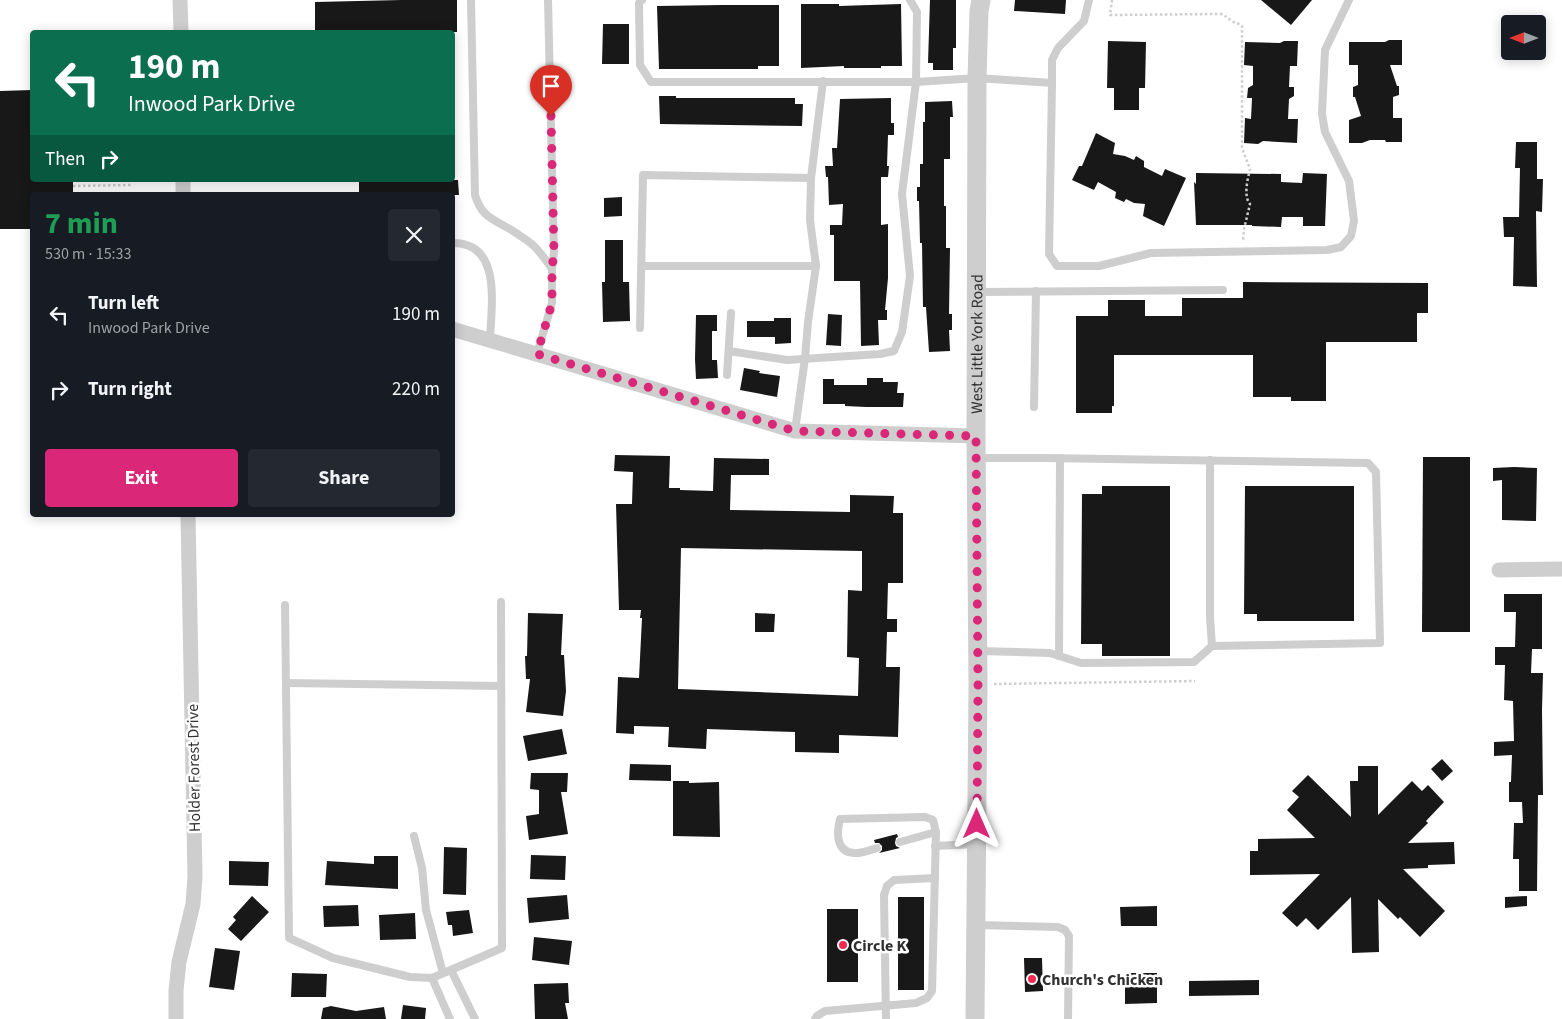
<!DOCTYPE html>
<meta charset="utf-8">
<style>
body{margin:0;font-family:"Source Sans 3",sans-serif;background:#242831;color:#f1f3f6;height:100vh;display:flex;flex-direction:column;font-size:19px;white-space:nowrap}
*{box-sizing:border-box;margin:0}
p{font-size:16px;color:#9ea1a6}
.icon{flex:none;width:28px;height:28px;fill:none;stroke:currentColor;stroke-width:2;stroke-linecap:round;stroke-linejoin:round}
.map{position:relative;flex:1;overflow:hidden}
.sheet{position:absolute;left:30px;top:192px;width:425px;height:325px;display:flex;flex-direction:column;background:#171b24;border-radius:5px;box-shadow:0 2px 12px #0003}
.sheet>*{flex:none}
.hud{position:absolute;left:30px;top:30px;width:425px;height:152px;border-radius:5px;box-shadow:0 2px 12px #0003;background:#0b6e4f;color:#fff;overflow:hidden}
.needle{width:32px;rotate:270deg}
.tools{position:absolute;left:1501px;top:15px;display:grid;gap:10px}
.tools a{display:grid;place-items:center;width:45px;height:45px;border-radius:5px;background:#171b24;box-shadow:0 2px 12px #0003;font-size:25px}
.pin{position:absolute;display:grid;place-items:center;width:42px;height:42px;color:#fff;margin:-51px -21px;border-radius:50% 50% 50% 0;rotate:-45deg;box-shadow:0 0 5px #0007}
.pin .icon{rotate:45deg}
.me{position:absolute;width:55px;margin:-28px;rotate:0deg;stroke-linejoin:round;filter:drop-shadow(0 0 4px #0008)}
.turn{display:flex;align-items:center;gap:18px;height:105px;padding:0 15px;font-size:22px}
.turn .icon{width:65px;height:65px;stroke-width:2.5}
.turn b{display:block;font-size:35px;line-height:42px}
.then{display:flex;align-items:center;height:48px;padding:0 15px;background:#0003;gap:10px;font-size:19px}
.round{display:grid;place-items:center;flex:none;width:52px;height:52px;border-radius:5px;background:#242831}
.summary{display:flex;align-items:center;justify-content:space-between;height:85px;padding:0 15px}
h1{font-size:30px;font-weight:700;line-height:38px;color:#1e9e55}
.primary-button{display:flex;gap:10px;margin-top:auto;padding:10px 15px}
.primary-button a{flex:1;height:58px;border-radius:5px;background:#db2777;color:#fff;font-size:20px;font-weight:700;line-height:58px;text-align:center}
.primary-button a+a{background:#242831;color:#f1f3f6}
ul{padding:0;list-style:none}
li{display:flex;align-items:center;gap:15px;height:75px;padding:0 15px}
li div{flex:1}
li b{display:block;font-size:19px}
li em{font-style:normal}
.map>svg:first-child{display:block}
.building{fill:#181818;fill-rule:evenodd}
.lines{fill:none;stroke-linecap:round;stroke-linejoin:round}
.path{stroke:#cecece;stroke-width:2.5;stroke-dasharray:2.5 2.5;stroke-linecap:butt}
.service{stroke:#cecece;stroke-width:8}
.minor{stroke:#cecece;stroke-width:15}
.tertiary{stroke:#cecece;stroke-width:19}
.route{stroke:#db2777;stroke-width:9;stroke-dasharray:0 16.2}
.poi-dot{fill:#f42851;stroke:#fff;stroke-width:2}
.labels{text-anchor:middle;stroke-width:5;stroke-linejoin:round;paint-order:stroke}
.street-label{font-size:16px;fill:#313131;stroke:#fff}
.poi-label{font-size:16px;font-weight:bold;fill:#313131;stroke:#fff;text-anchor:start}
</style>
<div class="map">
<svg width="1562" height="1019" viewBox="0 0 1562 1019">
<rect width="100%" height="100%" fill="#fff"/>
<g class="building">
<path d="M401 0H457V32H315V2Z"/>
<path d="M930 0H956V48H953V70H933V63H928Z"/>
<path d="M1015 0H1066L1065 14 1014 11Z"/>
<path d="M1261 0H1312L1291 25Z"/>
<path d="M801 4H839V6L901 4 902 66H881V68H844V66L801 68Z"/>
<path d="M721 5H779V66H758V69H659L657 6Z"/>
<path d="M603 24H629V64H602Z"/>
<path d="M1389 40H1402V65H1390L1397 86H1399V95L1393 97V118H1402V142H1386L1385 140H1370L1362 143H1349V120L1361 116 1355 97H1353V87L1358 85V65H1349V42H1385Z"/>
<path d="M1108 41 1146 42 1145 88H1139V110H1114V88H1107Z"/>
<path d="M1284 41H1298L1297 66H1290L1289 87H1294V96L1289 99 1288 119H1298L1297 143 1263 141 1258 144 1244 143 1245 118 1251 119 1252 98H1247L1248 88 1253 85V66L1244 65 1245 42 1280 43Z"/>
<path d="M32 90V180H73V195H32V229H0V91Z"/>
<path d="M659 96H676V98H795V104H803L802 126 660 124Z"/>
<path d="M891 98V123H894V135H888L887 166H889L888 177H881V225L888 224V278L885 310H887V320H878L879 345 861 346 860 281H834V235H830V225H842L843 204 829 205 828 177H826L825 166H833L832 148H837L840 99Z"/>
<path d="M952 101 953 117H950V159H944V206H946V248H950L949 314H952V330H949L950 351 929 352 926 307H923L922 243H920L919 201H917V187H920V164H923V122H925V102Z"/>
<path d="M1096 133 1115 143 1113 154 1125 156 1134 160 1136 156 1144 161V167L1162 176 1165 169 1186 178 1164 226 1143 216 1145 204 1134 203 1126 199 1124 202 1115 198 1116 192 1098 182 1094 190 1072 180 1079 166H1082Z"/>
<path d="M1516 142H1537V179H1543L1542 212 1536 211 1537 287 1513 286 1514 237H1504L1503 217H1519L1520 168H1515Z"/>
<path d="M1196 173 1281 174V182L1302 183 1303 173 1327 174 1325 226H1303V217H1282L1281 227 1252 226V225H1196L1194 182 1196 184Z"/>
<path d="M359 180H458L459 195H359Z"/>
<path d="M622 197V216L604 217V198Z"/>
<path d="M605 240H623V282H629L630 321 603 322 602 282H605Z"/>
<path d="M1243 282 1428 283V313H1417V342H1326V401H1291V397H1253V355H1114V406H1112V413H1076V316H1108V300H1145V316H1182V298H1243Z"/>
<path d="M828 314 842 315 841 346 826 345Z"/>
<path d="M696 315H717V331H712V360H717L718 378 696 379 695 359Z"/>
<path d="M774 318H791V343L775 344V337H747V321H774Z"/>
<path d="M744 368 760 371 759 373 780 376 777 397 740 390Z"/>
<path d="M867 378H883V382H898L897 393H904L903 407H866L845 406V404H823V379H834V385H867Z"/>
<path d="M615 455 670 456 669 488H680V490L713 491 714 458 769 459V475H731L730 510 850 512V495L894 496 893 513H903V583H888L887 619H897V632H887L886 667H900L898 737 839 735V753L795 752V732L707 729 706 749 668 747 669 727 634 726V734L616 733 618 677 639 678 642 618H640L641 610H619L616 504H632L633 472 614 471ZM681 548 862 551V591L848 590 847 657 859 658V659L858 696 678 689Z"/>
<path d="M1423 457H1470V632H1422Z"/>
<path d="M1514 467 1537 468 1536 521 1502 520V480L1493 481V468Z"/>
<path d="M1102 486H1170V656H1102V644H1081L1082 494H1102Z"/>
<path d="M1245 486H1354V621H1257V614H1244Z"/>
<path d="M1504 594H1542V649H1532L1531 673H1543L1542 710 1543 795H1538L1537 891H1519V859H1513L1514 823H1523L1522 802H1509V782H1511L1512 755 1494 756V742L1514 741 1513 701 1504 700 1505 665H1495V647H1515L1516 612H1504Z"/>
<path d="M528 613 563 614 561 655H564L566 691 563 716 526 712 530 679H526L525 656H527Z"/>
<path d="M755 613 775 614 774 632H755Z"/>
<path d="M562 729 567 754 528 761 523 736Z"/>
<path d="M1442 759 1453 771 1442 781 1431 769Z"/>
<path d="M630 764 671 765V781L629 780Z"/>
<path d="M1358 766H1378V815L1412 781 1422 791 1428 785 1444 802 1426 821 1428 823 1408 843 1454 842 1455 864 1428 865V868L1403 869 1445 911 1420 937 1400 917 1398 919 1378 899 1379 952 1352 953 1351 897 1318 930 1306 918 1297 927 1282 913 1320 874 1250 875V851H1258V839L1315 838 1287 810 1299 797 1292 791 1308 775 1351 817 1350 781H1358Z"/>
<path d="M531 773H568L567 792H561L568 834 529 840 526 816 539 814V790L530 789Z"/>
<path d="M673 781H689V783L719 782 720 837 673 836Z"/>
<path d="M897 834 898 837 896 838 895 843 896 846 900 848 879 853 882 850V846L879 843H875L874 840Z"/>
<path d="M444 847 467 848 466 895 443 894Z"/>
<path d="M531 855 566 856 565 880 530 879Z"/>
<path d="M374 856H398V889L325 885 327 861 374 864Z"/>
<path d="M229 861 269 862 268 886 229 885Z"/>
<path d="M567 895 569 919 529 923 527 898Z"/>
<path d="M252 896 269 912 241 941 228 929 236 920 233 917Z"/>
<path d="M1527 896V906L1505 908V897Z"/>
<rect x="898" y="897" width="26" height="93"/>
<path d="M358 905 359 926 324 927 323 906Z"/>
<path d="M1157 906V926H1121L1120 907Z"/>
<rect x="827" y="909" width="31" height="73"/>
<path d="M469 910 473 933 453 936 452 925H448L446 912Z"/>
<path d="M415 913 416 939 380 940 379 915Z"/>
<path d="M534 937 572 941 569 965 532 960Z"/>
<path d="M215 948 240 951 234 990 209 987Z"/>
<path d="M1024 958H1042L1043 991 1025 992Z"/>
<path d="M292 973 327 974 326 997H291Z"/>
<path d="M1125 973H1157V1003L1125 1004Z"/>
<path d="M1259 980V995L1189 996V981Z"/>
<path d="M568 983 569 1003H565L568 1019H535L534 984Z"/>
<path d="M403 1005 426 1008 425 1019H401Z"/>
<path d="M331 1006 356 1011 384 1007 386 1019H321L323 1008Z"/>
</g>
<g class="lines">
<g class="path">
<path d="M1112 0 1110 15 1221 14C1229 17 1231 23 1240 24L1242 26V148L1250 169C1248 178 1243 196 1250 204L1244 229 1243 242"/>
<path d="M73 186 132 185"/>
<path d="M994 684 1195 681"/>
</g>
<g class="service">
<path d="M471 0 475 195C481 215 490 218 506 227 514 231 522 237 529 242 539 249 545 259 552 269"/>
<path d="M642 0 639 3 640 65 651 82H916L977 78 1052 83 1049 254 1057 266H1099L1151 253 1327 250 1341 247 1351 236 1354 221 1349 181 1325 132 1322 114 1325 50 1349 0"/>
<path d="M1052 83V60L1058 48 1084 21 1089 0"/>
<path d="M452 243C503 242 491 307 490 340"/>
<path d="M642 266H816"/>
<path d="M976 292 1223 290"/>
<path d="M640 328 643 175 811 178"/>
<path d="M729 351 787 360 880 354 894 351 902 332 910 276 902 194 916 82 917 12 910 0"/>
<path d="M537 354 552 303V269L554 252 548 0"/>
<path d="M727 375 731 313"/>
<path d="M1034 407 1036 291"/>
<path d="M795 431 805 358 808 322 816 266 810 220 811 178 823 81"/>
<path d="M976 458H1044L1368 463 1376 472 1380 643 1212 646 1194 662 1081 663 1050 653 978 651"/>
<path d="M1210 460V617L1212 646"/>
<path d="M285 605 289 938 333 958 410 977 432 978 502 948 501 602"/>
<path d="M1059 656 1060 458"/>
<path d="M286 683 501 686"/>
<path d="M414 836 422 868 426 910 443 973"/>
<path d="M900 842 936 832"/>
<path d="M935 846 976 844"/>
<path d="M976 925 1058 927 1065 930 1069 936 1068 1019"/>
<path d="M451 970 475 1019"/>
<path d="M432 978 450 1019"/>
<path d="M815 1019 817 1016 825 1011 916 1003 927 998 932 991 936 832 933 820 925 817 840 819C837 831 835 852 854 853 861 854 870 850 877 848"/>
<path d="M886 1019 884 895 887 886 894 880 935 878"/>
</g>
<g class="minor">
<path d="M180 0 181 32"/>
<path d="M183 180V195"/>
<path d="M452 329 795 431 976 436"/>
<path d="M1499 570 1562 569"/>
<path d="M176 1019V990L179 962 193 904 195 877 188 515"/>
</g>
<path class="tertiary" id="s1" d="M975 1019 978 684 976 436 977 78 979 11 981 0"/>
</g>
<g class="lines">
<path class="route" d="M551 116 554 252 552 269V303L537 354 795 431 976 436 978 684 977 824"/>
</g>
<g class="poi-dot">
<circle cx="843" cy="945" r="5"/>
<circle cx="1032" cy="979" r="5"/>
</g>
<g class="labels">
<g class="street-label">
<text dy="6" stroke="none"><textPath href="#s1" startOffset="675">West Little York Road</textPath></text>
<text transform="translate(193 768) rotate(-91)" y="6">Holder Forest Drive</text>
</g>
<g class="poi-label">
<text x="853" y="951">Circle K</text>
<text x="1042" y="985">Church's Chicken</text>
</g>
</g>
</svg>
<div class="tools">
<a><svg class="needle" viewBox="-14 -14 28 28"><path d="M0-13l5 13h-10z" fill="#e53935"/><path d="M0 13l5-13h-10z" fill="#9ea1a6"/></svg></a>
</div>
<div class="pin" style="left:551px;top:116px;background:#d93025"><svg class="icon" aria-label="arrive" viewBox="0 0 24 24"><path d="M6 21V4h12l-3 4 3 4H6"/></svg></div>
<svg class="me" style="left:977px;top:824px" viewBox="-20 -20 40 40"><path d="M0-17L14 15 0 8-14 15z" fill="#db2777" stroke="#fff" stroke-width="4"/></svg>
<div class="hud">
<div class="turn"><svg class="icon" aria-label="left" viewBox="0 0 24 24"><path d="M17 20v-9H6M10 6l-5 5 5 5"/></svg><div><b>190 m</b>Inwood Park Drive</div></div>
<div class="then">Then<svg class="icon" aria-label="right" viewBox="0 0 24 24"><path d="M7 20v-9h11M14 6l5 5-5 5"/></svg></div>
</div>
<section class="sheet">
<div class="summary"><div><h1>7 min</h1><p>530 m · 15:33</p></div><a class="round"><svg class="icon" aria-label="close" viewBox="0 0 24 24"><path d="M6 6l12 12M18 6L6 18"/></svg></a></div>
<ul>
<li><svg class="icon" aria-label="left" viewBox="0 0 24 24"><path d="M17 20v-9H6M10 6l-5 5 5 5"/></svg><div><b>Turn left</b><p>Inwood Park Drive</p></div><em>190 m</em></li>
<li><svg class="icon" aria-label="right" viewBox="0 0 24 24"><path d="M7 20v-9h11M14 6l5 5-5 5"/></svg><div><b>Turn right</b></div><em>220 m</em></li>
</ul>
<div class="primary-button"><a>Exit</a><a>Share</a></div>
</section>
</div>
